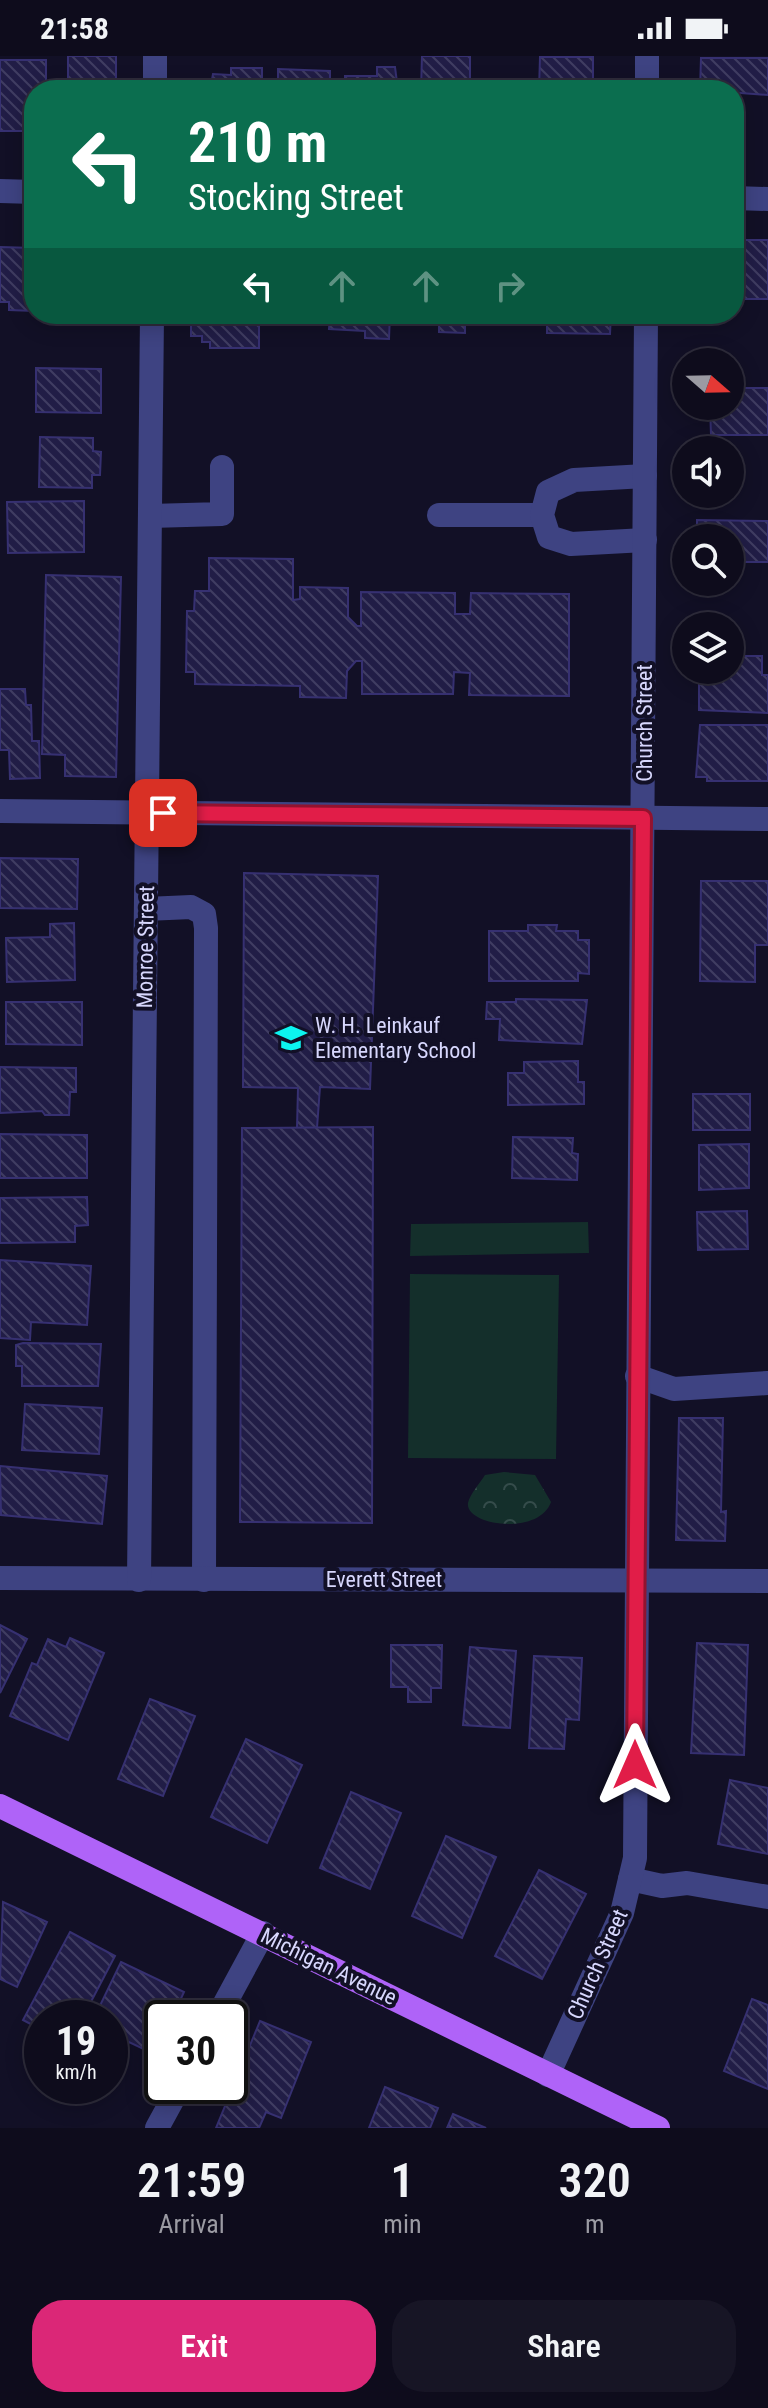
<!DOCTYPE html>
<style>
body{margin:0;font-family:"Roboto Condensed",sans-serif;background:#171525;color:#f1f3f6;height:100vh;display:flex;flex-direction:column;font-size:30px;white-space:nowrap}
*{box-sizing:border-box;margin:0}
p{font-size:26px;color:#9b9ba3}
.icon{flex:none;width:44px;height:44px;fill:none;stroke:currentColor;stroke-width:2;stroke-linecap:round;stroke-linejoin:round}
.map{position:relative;height:2072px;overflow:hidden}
.details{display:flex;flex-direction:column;background:#0e0c1c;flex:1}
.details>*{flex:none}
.guide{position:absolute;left:24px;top:24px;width:720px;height:244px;border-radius:32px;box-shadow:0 4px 20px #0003,0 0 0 2px #2e2c3b;background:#0b6e4f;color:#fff;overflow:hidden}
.needle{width:52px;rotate:110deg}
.tools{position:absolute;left:672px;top:292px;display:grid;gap:16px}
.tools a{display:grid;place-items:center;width:72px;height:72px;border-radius:50%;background:#0e0c1c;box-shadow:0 4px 20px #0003,0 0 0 2px #2e2c3b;font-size:40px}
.speed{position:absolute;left:24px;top:1944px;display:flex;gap:16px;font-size:40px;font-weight:700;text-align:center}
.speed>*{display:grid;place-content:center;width:104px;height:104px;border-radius:50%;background:#0e0c1c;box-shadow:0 4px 20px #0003,0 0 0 2px #2e2c3b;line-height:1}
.speed small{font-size:20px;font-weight:400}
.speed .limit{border:4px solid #111;border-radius:12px;background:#fff;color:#111}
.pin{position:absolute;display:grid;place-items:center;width:68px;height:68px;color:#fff;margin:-34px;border-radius:16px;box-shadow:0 4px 12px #0006}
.me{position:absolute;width:88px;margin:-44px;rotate:0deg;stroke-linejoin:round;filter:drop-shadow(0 0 6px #0008)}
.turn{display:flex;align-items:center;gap:28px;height:168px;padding:0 32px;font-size:36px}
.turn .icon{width:104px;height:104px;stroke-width:2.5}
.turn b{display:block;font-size:56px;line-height:68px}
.lanes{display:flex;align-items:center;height:76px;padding:0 32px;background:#0003;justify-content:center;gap:40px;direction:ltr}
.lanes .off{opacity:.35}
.eta{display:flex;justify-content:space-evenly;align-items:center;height:136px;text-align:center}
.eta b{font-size:48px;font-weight:600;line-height:56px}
.primary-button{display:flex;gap:16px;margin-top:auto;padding:16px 32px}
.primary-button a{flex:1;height:92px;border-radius:32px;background:#db2777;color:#fff;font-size:32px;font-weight:600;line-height:92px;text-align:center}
.primary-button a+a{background:#171525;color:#f1f3f6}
.status{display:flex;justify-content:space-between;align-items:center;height:56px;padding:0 40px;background:#0e0c1c;direction:ltr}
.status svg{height:22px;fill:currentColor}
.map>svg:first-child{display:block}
.park{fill:url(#park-crowns)}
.pitch{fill:#142f2b}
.building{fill:url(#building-back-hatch);stroke:#363071;stroke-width:2}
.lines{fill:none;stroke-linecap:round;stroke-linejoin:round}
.minor{stroke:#3e4382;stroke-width:24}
.major{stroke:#af63f8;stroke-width:24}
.route-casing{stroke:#92132f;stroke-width:20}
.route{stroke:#e11d48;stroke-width:14}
.labels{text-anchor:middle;stroke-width:8;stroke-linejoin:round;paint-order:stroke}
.street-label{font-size:22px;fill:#d7d7fd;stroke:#121026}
.poi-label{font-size:22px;fill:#d7d7fd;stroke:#121026;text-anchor:start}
</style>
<div class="status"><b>21:58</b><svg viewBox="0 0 49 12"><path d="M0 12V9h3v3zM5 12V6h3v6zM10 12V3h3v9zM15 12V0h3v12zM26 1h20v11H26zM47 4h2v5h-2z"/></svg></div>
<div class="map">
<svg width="768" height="2072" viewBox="0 0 768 2072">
<defs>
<pattern id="park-crowns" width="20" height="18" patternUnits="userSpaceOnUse" patternTransform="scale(2)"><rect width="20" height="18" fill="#142f2b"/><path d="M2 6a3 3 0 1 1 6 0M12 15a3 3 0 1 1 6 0" fill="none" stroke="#354c4b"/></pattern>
<pattern id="building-back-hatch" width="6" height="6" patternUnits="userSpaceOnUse" patternTransform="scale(2)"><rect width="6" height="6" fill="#211d46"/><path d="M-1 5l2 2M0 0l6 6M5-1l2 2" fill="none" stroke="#403d62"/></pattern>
</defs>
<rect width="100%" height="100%" fill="#121026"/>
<path class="park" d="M504 1416 535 1419 551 1446C539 1480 465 1470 468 1447 470 1438 480 1427 485 1419Z"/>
<g class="pitch">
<path d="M588 1166 589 1197 410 1200 411 1168Z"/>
<path d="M410 1218 559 1219 556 1403 408 1402Z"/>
</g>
<g class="building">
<rect x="68" y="0" width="48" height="34"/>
<path d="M422 0H470V34H421Z"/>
<path d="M540 1H593V34H539Z"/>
<path d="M701 2H768V39L700 34Z"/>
<path d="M0 4H46V34H34V75H0Z"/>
<path d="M377 11H395L398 34H345V20H377Z"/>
<path d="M231 12H262V34H210L213 18 231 19Z"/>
<path d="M278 13 330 15V34H278Z"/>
<path d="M734 184H768V243H738L734 253Z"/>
<path d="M0 191 34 192V255L9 254V246H0Z"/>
<path d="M191 258H259V292H210V286H202V280H191Z"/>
<path d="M330 258H390L389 283 365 282V275L329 273Z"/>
<path d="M439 258H465V277L439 276Z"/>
<path d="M547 258H611L610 278 547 277Z"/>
<path d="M36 312 101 313V357L36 356Z"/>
<path d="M730 332H768V379H711L710 350H730Z"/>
<path d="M40 381 93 382V395L101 396 100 419H92V432L39 431Z"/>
<path d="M84 445V496L8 497 7 446Z"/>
<path d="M697 464 768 465V506H730V482H697Z"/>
<path d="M209 502 293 503V544L300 543V531L348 532V561L357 570H361V536L455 537V558H470L471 537 569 538V640L469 639 470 617 454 616 453 638H362V605H356L347 615 346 642 300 641V630L195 628V616H186L187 555H194L195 535H209Z"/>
<path d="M46 519 121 521 116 721 65 720V699L42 698Z"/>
<path d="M730 600H762V619H768V657L699 654V614H730Z"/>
<path d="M0 633H25L26 649H31L32 685H39L40 722 10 723 9 694H0Z"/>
<path d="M700 669H768V725H707V721H696Z"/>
<path d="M0 802 78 803 77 853 0 852Z"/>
<path d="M244 817 378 820 370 1033 320 1031 317 1072H297L298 1032 243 1031Z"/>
<path d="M701 825H768V889H755V926L700 925Z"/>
<path d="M74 867 75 924 7 926 6 882 50 881V868Z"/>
<path d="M528 869H557L556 875H578V884H589V918L578 917V925H489V875H528Z"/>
<path d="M516 943 587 944 582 988 499 984 500 963H486L487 946H516Z"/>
<path d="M6 946H82V989L6 988Z"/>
<path d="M578 1005V1026H584V1048L508 1049V1017H524V1006Z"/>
<path d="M0 1011 76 1012V1036H70L69 1059H45L42 1055 0 1057Z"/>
<rect x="693" y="1038" width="57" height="36"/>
<path d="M373 1071 372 1467 240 1466 242 1072Z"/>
<path d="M0 1078 87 1079V1122H0Z"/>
<path d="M513 1081 573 1082 572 1097 578 1098 577 1124 512 1122Z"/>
<path d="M749 1088V1132L699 1134V1089Z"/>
<path d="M87 1141 88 1169 75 1170V1186L0 1187V1142Z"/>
<path d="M747 1155 748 1193 698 1194 697 1156Z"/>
<path d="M0 1204 91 1210 87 1269 31 1266 30 1284 0 1282Z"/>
<path d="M23 1287 101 1288 98 1330H22V1310H16V1289Z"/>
<path d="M25 1348 102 1352 99 1398 22 1394Z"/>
<path d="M679 1362H723L721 1456 726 1455 725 1485 676 1484Z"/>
<path d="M0 1410 107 1420 102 1468 1 1459Z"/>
<path d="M0 1569 27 1583 0 1637Z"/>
<path d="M70 1582 104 1597 68 1684 10 1660 32 1607 37 1609 48 1583 66 1591Z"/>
<path d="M697 1587 748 1589 744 1699 691 1697Z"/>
<path d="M391 1589H442L441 1632H431V1646H408V1631H391Z"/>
<path d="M470 1591 516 1595 510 1672 463 1669Z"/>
<path d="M534 1600 582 1602 579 1664 566 1663 564 1693 529 1692Z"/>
<path d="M150 1643 195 1660 163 1740 118 1723Z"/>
<path d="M246 1683 302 1709 267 1787 211 1761Z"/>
<path d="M730 1724 768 1732V1798L718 1788Z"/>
<path d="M351 1736 401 1757 370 1833 320 1812Z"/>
<path d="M446 1780 496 1801 462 1882 412 1860Z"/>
<path d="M539 1814 586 1838 542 1923 495 1900Z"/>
<path d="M3 1846 47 1866 17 1931 0 1923Z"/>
<path d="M70 1876 115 1900 85 1957 78 1953 73 1962H42V1974L23 1964Z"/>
<path d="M121 1906 184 1936 172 1962H162V1982L154 1998 129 1986 122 2000 110 1994V1962H94Z"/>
<path d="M752 1943 768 1949V2033L724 2015Z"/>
<path d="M260 1965 311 1986 281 2062 266 2056 259 2072H216Z"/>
<path d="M385 2031 438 2052 430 2072H369Z"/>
<path d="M453 2058 486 2072H447Z"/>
</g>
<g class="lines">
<g class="minor">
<path d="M155 34V0"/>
<path d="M647 34V0"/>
<path d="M0 135 34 136"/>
<path d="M734 142 768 143"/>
<path d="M439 459H542"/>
<path d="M150 460 222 458V411"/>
<path d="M645 484 571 488 549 481 542 459 548 436 574 424 645 420"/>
<path d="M0 755 768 763"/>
<path d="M146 853 191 851 204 858 206 872 204 1524"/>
<path d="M637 1320 674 1333 768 1327"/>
<path d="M0 1522 768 1525"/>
<path d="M139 1524 152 258"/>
<path d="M630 1823 662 1830 687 1827 768 1841"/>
<path d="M217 1962 263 1877"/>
<path d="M548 2019 622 1857 635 1802 646 258"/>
<path d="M157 2072 180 2030"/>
</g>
<path class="major" d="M0 1750 658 2072"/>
</g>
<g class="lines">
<defs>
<path id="route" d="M163 757 643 762 635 1709"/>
</defs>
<use href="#route" class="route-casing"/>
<use href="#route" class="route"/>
</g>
<defs>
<symbol id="school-bare" viewBox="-9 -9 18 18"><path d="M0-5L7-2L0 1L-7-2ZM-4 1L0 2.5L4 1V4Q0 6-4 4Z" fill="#0cf4f0" stroke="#121026" stroke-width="2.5" paint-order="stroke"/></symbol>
</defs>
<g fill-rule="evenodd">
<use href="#school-bare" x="269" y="960" width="44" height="44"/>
</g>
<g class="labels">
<g class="street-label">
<text transform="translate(644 667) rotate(-90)" y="8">Church Street</text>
<text transform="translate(145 891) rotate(-89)" y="8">Monroe Street</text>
<text x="384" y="1531">Everett Street</text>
<text transform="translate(597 1908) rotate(-66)" y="8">Church Street</text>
<text transform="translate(329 1910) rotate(26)" y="8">Michigan Avenue</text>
</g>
<g class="poi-label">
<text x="315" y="977">W. H. Leinkauf<tspan x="315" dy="25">Elementary School</tspan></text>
</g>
</g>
</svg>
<div class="tools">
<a><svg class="needle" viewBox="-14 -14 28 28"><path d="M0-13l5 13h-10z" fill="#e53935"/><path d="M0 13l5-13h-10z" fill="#9b9ba3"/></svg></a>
<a><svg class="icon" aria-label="sound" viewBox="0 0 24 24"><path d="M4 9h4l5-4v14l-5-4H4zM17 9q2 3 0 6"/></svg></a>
<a><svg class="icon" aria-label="search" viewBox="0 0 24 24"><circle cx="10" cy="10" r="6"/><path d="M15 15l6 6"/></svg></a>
<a><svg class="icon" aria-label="layers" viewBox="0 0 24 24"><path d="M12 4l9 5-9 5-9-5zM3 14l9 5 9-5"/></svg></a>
</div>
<div class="speed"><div>19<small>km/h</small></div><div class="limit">30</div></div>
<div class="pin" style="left:163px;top:757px;background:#d93025"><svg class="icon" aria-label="arrive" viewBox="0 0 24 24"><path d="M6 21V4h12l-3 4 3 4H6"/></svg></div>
<svg class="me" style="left:635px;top:1709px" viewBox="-20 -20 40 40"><path d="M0-17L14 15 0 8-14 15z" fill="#e11d48" stroke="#fff" stroke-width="4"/></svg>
<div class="guide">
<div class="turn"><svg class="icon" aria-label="left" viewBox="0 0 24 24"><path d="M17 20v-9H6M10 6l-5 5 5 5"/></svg><div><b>210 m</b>Stocking Street</div></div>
<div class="lanes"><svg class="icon" aria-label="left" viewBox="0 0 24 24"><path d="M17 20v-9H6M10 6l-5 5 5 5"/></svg><svg class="icon off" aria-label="ahead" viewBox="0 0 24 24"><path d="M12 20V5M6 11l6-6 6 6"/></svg><svg class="icon off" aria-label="ahead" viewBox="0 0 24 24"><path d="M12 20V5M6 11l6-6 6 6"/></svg><svg class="icon off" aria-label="right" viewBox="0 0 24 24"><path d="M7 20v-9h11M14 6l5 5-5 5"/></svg></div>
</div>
</div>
<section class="details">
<div class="eta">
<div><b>21:59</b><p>Arrival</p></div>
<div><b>1</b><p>min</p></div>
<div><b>320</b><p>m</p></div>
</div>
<div class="primary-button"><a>Exit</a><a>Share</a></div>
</section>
